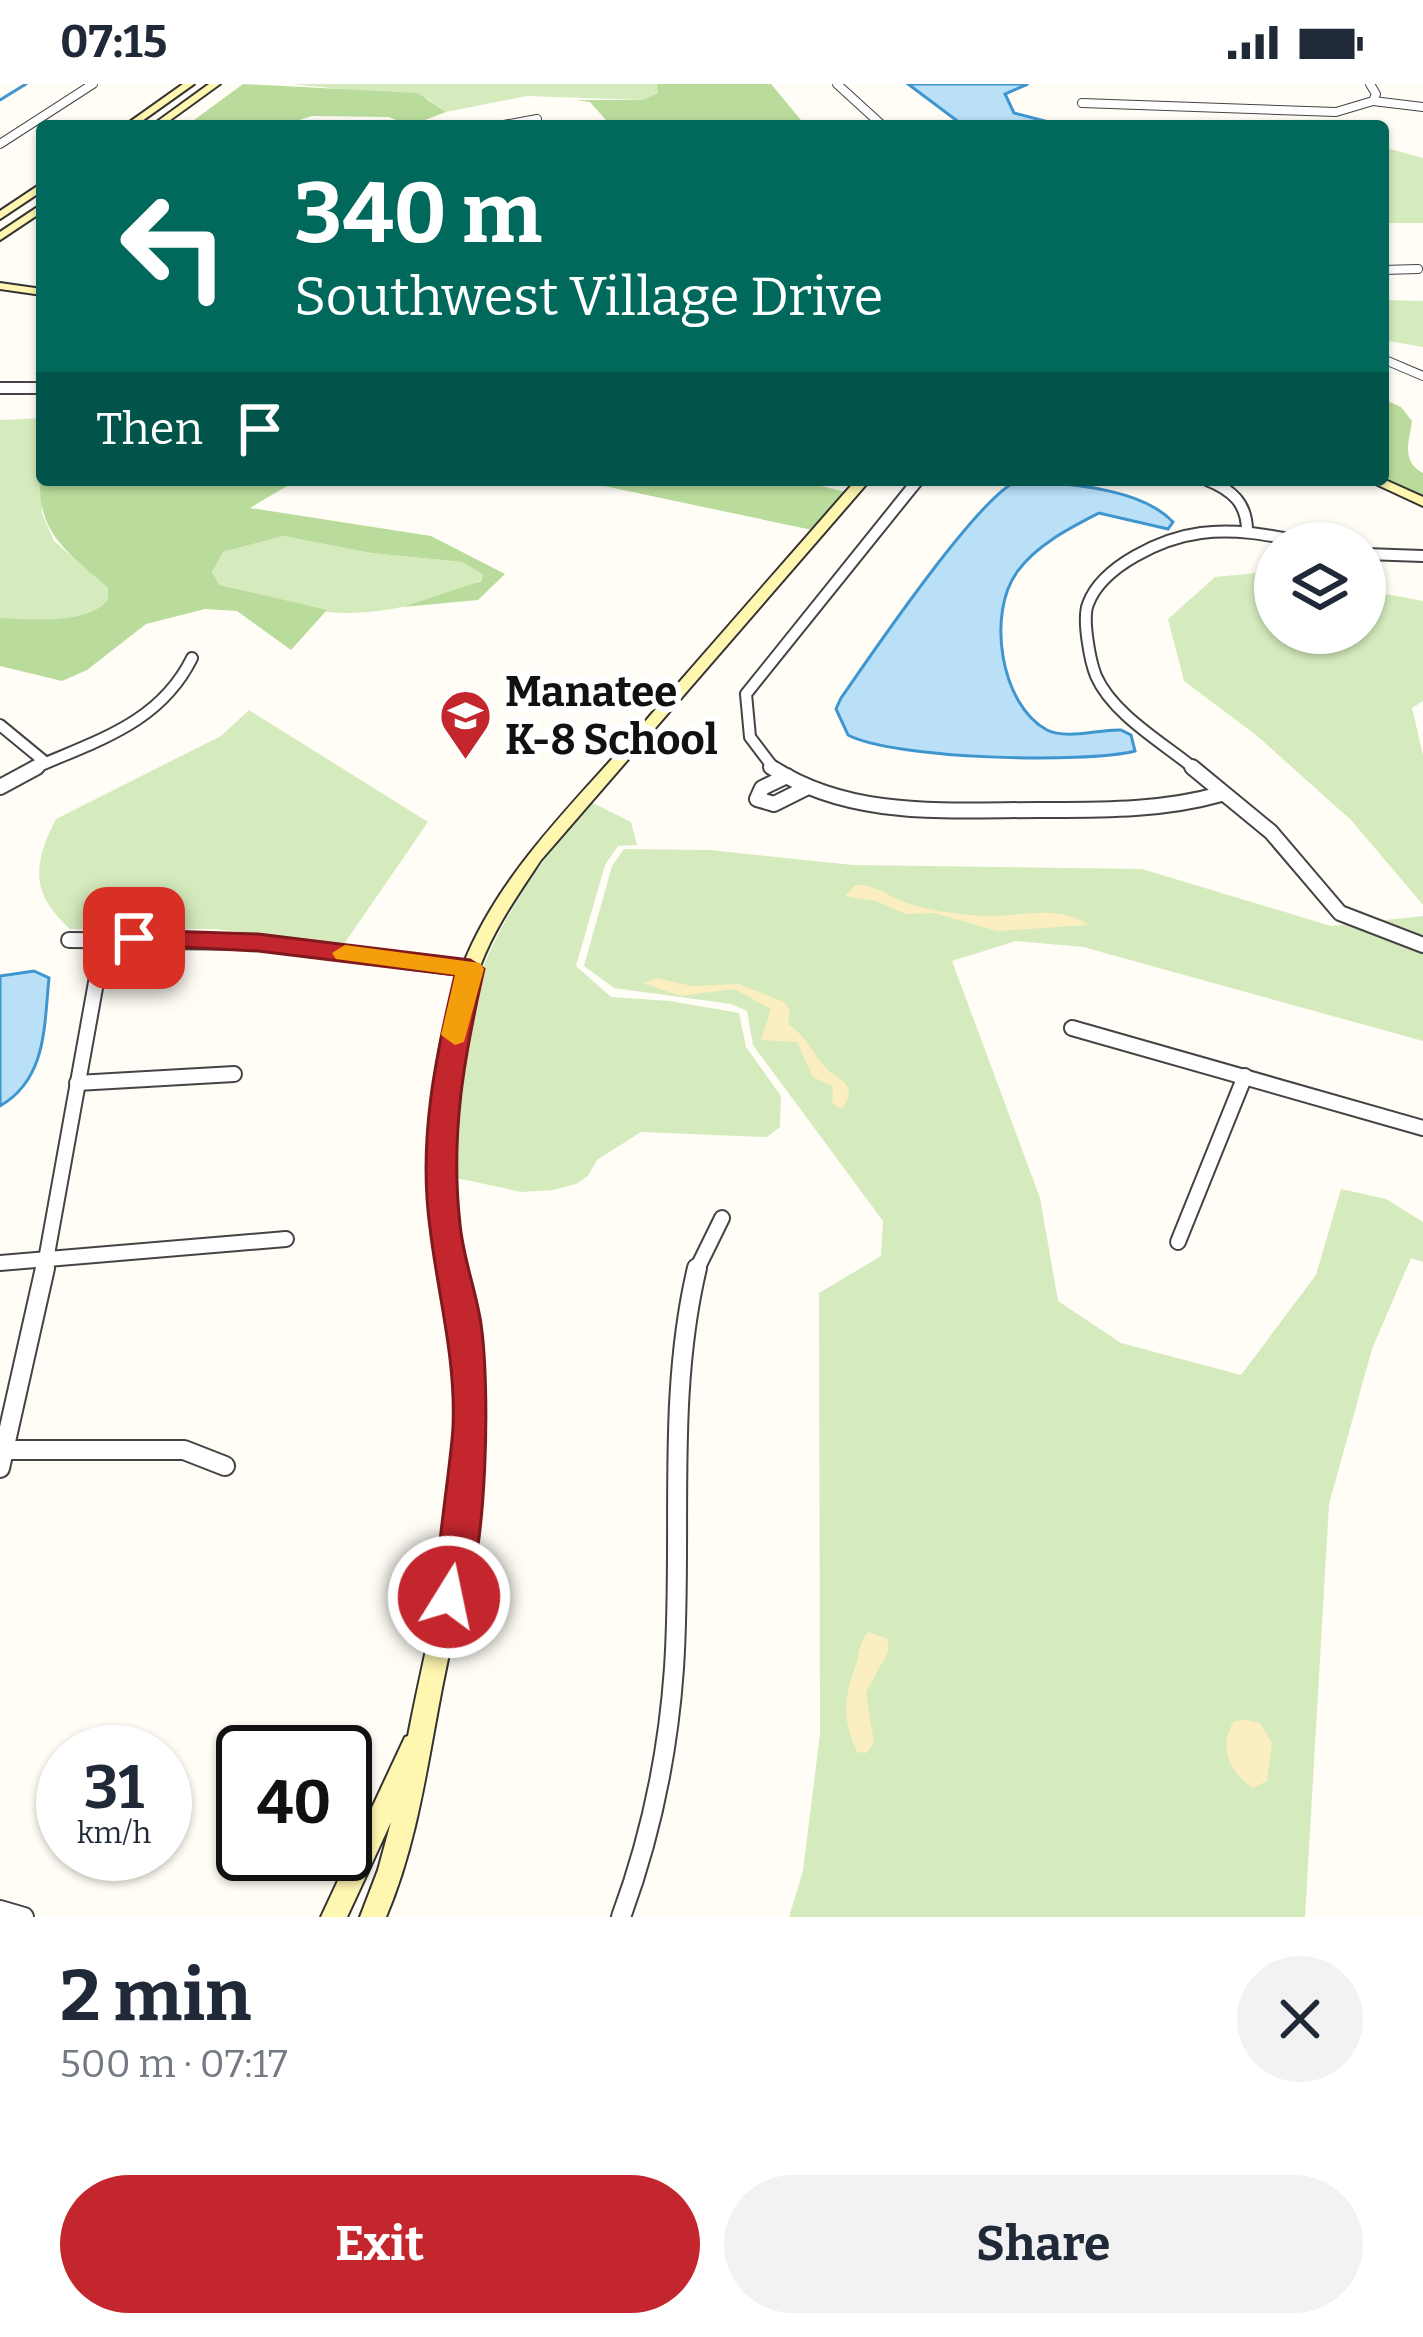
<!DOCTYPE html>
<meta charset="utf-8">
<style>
body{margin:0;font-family:Bitter,serif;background:#f2f2f3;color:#1f2937;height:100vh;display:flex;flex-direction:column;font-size:45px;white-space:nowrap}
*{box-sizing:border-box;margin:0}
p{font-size:39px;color:#747a83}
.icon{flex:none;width:66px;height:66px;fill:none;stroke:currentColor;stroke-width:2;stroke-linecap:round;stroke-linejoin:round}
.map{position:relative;height:1833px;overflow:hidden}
.sheet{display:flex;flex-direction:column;background:#fff;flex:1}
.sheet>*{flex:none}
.hud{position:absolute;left:36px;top:36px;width:1353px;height:366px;border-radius:12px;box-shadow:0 3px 9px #0004;background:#00695c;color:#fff;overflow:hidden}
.controls{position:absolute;left:1254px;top:438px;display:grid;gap:24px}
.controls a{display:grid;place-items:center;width:132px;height:132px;border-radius:50%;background:#fff;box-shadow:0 3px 9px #0004;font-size:60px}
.speed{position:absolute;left:36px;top:1641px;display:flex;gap:24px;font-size:60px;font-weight:700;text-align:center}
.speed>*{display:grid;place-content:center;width:156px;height:156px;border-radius:50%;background:#fff;box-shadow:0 3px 9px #0004;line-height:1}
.speed small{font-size:30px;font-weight:400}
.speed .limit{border:6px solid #111;border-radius:18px;background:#fff;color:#111}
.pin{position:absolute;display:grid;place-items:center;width:102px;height:102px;color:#fff;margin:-51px;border-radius:24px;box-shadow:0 6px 18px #0006}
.me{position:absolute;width:132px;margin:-66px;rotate:10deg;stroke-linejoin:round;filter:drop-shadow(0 0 9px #0008)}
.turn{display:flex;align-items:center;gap:42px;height:252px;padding:0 60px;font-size:54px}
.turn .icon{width:156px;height:156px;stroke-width:2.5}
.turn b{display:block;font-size:84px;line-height:102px}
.then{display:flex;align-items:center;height:114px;padding:0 60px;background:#0003;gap:24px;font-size:45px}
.round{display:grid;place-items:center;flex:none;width:126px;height:126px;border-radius:63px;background:#f2f2f3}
.overview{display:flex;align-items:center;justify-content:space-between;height:204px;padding:0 60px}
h1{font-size:72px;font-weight:700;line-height:90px}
.cta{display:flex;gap:24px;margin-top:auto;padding:24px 60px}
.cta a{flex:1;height:138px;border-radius:72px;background:#c4262e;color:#fff;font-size:48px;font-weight:700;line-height:138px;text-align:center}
.cta a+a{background:#f2f2f3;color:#1f2937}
.status{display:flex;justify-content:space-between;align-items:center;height:84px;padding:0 60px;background:#fff;direction:ltr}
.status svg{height:33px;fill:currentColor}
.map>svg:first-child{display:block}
.green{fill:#d5ebbd}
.forest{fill:#b9dc9c}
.sand{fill:#fbeec1}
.water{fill:#b9e0f7;stroke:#3f96cf;stroke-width:3}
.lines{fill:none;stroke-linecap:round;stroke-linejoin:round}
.stream{stroke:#3f96cf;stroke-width:3}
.street-far3-casing{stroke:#444;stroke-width:10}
.street-far2-casing{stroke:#444;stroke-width:14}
.street-far1-casing{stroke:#444;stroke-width:18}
.street-casing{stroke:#444;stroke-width:22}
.secondary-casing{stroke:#333;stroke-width:4}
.street-far3{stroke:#fff;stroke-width:8}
.street-far2{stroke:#fff;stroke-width:10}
.street-far1{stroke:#fff;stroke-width:14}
.street{stroke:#fff;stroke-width:18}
.secondary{fill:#fff6b0;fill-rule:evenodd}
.route{fill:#c4262e;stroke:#7f191e;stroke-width:3}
.slow{fill:#f59e0b}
.labels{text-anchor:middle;stroke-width:12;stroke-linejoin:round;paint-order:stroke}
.poi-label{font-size:42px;font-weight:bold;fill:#111;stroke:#fff;text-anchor:start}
</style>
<div class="status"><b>07:15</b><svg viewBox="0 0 49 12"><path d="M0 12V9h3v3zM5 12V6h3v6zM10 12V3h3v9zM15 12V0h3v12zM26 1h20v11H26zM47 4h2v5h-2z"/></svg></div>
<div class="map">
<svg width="1423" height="1833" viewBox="0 0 1423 1833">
<rect width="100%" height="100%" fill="#fffdf5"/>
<g class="green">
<path d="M292 0H657L660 2 658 9 642 16 527 12 446 28 427 14Z"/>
<path d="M1383 63 1423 74V139H1383Z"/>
<path d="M1383 216 1423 217V263L1383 256Z"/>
<path d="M42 334V430L54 457 108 504V516C84 541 32 535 0 534V336Z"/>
<path d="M283 452 371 469 462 478 483 489 481 496C431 520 364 537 308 525 278 519 249 508 218 501L212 488 223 468Z"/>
<path d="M1257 489 1275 492V549H1365V506L1423 517V617L1412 624 1423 671V821L1351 736 1256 651 1184 597 1168 535 1215 493Z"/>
<path d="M249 626 428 738 344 860 214 845H70C31 809 32 782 56 735L221 652Z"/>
<path d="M591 718 631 738 637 761 618 762 605 781 576 882 611 913 670 917 739 929 746 963 781 1012 780 1043 767 1053 641 1048 597 1076 588 1092 576 1100 553 1106 521 1108 452 1093C443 936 490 834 591 718Z"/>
<path d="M624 765 710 766 853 781 1142 785 1331 842 1423 832V957L1083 863 1016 857 952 877 1040 1114 1058 1217 1121 1259 1241 1291 1316 1191 1341 1105 1386 1115 1423 1138V1178L1411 1174 1372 1265 1329 1420 1305 1833H789L803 1787 820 1650 819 1209 881 1172 883 1137 753 961 747 927 731 920 614 904 584 882 612 782Z"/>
</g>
<g class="forest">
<path d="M243 0 418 9 446 28 409 42H389L396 36 389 33 312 32 280 42H186Z"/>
<path d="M657 0H771L806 42H603L606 36 590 18 576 16H642L658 9Z"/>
<path d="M1383 315 1401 323 1412 337C1409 358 1401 377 1423 389V415L1383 396Z"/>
<path d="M42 372V396H297L250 424 431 452 505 490 478 516 403 523 481 497 483 490 462 478 371 469 283 452 223 468 212 488 219 501 327 526 291 566 237 527 205 525 146 540 87 586 62 597 0 582V534C32 535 85 541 108 516V504C58 460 32 445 42 372Z"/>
<path d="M576 396H796L846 408 812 446Z"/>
</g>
<g class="sand">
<path d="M855 801C877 800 887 813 907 819 926 826 951 829 971 831 1012 837 1052 817 1089 841L997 847 934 829 906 830 876 817 845 812Z"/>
<path d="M656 894 692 902 739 900 784 918 790 927 788 940C808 953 812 970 828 986 834 993 847 996 849 1007 850 1013 845 1020 842 1025L832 1019 833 1003 813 993 797 958 761 956 771 925 734 905 681 912 643 899Z"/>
<path d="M868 1548 888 1555V1568L866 1608 874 1659 866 1669 857 1668C843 1636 843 1617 855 1584 860 1570 858 1560 868 1548Z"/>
<path d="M1246 1636 1260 1639 1272 1659 1267 1697 1253 1704C1229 1688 1218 1664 1234 1637Z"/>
</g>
<g class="water">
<path d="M908 0H1028L1005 10 1014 29 1064 42H964Z"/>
<path d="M1020 396C1066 400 1140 403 1173 438L1168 445 1099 429C1070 444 1036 461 1017 488 987 529 1000 621 1047 646 1067 656 1099 645 1121 646L1131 651 1135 667C1084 680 893 675 848 651L836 625 841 614C869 574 983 405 1020 396Z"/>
<path d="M34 887 49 894C44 942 47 995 0 1022V892Z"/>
</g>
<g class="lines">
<path class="stream" d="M0 16 26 0"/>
<defs>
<g id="street-far3">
<path d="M837 0 883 42"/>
<path d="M1373 17 1423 23"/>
<path d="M1082 19 1336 28 1373 17 1376 10 1370 0"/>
<path d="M498 42 537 35"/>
<path d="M0 60 93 0"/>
<path d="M1383 186 1418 185"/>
<path d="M1383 275 1423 292"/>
</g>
<g id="street-far2">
<path d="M0 304H42"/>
<path d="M1207 396C1232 406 1247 419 1247 447"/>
<path d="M1365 470 1423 472"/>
<path d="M0 641 45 678"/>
<path d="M30 686C94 657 159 641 192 574"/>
<path d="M775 686 750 653 746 610 918 396"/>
<path d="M1196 686C1165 660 1113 631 1096 592 1090 577 1082 535 1088 520 1102 482 1162 454 1201 449 1238 444 1273 452 1310 459"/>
</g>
<g id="street-far1">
<path d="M771 683C850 735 947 726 1038 726 1101 726 1161 727 1221 710"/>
<path d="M1192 683 1271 748 1340 829 1423 861"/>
<path d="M787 692 762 704 757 715 774 720 806 704"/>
<path d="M0 703 37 683"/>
<path d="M69 856 258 858 470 885"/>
<path d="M1072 944 1423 1044"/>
<path d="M77 999 234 990"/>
<path d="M1178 1158 1245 992"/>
<path d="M0 1179 286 1155"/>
<path d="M44 1187 104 854"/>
<path d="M696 1187 722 1134"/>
</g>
<g id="street">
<path d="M0 1366H184L225 1382"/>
<path d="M0 1384 45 1184"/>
<path d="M0 1826 24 1833"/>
<path d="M621 1833C651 1752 668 1670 674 1584 683 1450 666 1314 697 1184"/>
</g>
<g id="secondary">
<path d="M183 0H194L135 42H124Z"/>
<path d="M209 0H220L162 42H151Z"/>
<path d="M42 99V107L0 135V127Z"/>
<path d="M42 120V128L0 156V148Z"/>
<path d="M0 199 42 205V211L0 205Z"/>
<path d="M1383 395 1423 413V422L1367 396Z"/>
<path d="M856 396H870L541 776C521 806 500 836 485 870 448 955 443 1056 455 1146 464 1210 481 1271 481 1335 481 1426 460 1516 442 1604 427 1682 417 1760 386 1833H360L378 1786 391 1738 347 1833H321L405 1653 408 1652C429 1543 461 1433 459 1320 458 1263 444 1207 436 1150 424 1061 431 965 463 881 497 794 568 725 629 656 704 569 780 483 856 396Z"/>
</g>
</defs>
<use href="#street-far3" class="street-far3-casing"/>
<use href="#street-far2" class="street-far2-casing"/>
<use href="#street-far1" class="street-far1-casing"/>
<use href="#street" class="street-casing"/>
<use href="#secondary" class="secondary-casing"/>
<use href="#street-far3" class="street-far3"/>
<use href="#street-far2" class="street-far2"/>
<use href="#street-far1" class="street-far1"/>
<use href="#street" class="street"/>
<use href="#secondary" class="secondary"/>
</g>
<path class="route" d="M134 846 258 850 470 876 484 885C464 973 450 1050 460 1140 463 1174 476 1206 481 1240 490 1301 488 1470 462 1524L449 1528 437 1524C430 1509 452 1374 453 1343 456 1274 438 1212 430 1144 418 1057 435 975 455 891L258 867 125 860 121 854Z"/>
<path class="slow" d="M345 861 480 879 484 885 464 958 455 961 441 951 455 891 336 875 332 869Z"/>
<defs>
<symbol id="school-pin" viewBox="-11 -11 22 30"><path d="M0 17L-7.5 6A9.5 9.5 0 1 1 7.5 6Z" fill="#c4262e" stroke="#fff"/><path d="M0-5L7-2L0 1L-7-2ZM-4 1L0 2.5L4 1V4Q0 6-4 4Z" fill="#fff"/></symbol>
</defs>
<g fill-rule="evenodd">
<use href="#school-pin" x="436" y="602" width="59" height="81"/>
</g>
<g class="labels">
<g class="poi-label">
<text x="505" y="622">Manatee<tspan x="505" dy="48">K-8 School</tspan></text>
</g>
</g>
</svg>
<div class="controls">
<a><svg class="icon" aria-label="layers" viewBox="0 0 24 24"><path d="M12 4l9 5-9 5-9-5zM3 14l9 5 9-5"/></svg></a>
</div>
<div class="speed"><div>31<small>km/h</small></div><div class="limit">40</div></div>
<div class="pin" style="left:134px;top:854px;background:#d93025"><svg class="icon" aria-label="arrive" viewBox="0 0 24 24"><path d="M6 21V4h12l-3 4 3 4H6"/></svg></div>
<svg class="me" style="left:449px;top:1513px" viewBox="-20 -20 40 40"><circle r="17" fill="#c4262e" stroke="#fff" stroke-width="3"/><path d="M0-11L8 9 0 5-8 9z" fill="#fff"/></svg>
<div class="hud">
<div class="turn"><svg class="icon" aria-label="left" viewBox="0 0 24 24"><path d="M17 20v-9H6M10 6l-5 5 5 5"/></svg><div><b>340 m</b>Southwest Village Drive</div></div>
<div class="then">Then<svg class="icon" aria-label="arrive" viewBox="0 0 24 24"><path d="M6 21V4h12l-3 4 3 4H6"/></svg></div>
</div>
</div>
<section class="sheet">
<div class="overview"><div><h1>2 min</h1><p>500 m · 07:17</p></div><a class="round"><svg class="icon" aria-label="close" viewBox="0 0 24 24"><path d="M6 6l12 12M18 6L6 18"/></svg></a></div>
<div class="cta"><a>Exit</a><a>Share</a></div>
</section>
